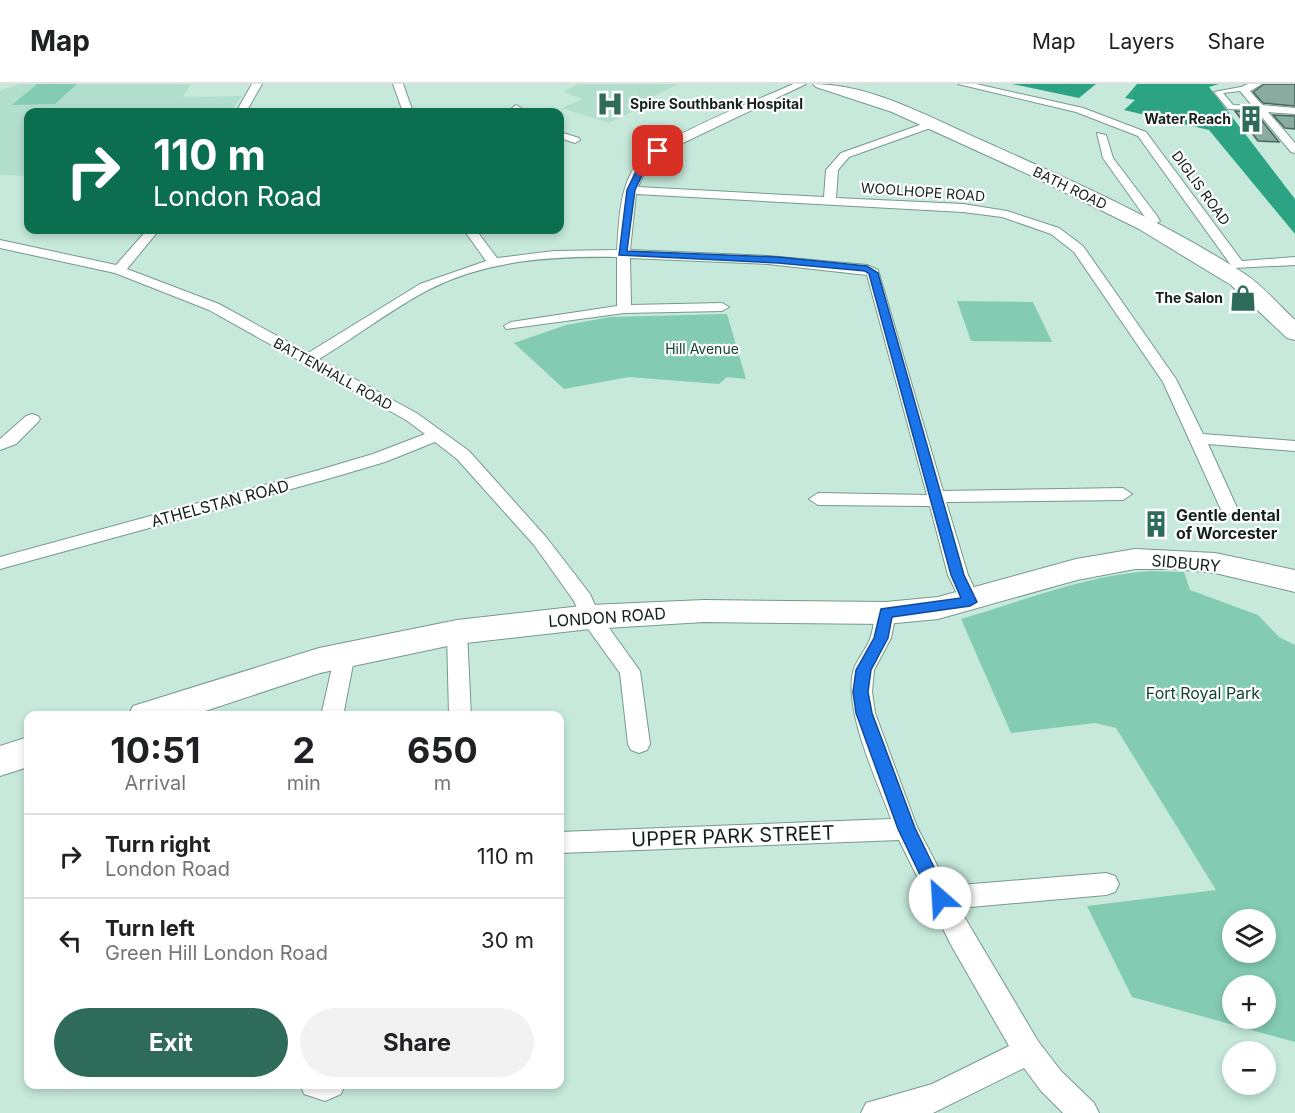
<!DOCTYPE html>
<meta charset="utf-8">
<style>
body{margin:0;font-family:Inter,sans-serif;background:#f2f2f2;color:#202124;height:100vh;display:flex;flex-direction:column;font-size:22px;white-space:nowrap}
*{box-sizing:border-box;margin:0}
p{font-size:20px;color:#757577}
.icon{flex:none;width:33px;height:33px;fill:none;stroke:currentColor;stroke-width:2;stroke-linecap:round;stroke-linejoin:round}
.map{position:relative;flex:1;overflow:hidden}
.details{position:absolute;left:24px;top:627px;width:540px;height:378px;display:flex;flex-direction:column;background:#fff;border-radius:12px;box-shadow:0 3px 9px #0003}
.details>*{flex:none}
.hud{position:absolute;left:24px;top:24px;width:540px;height:126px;border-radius:12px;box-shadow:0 3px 9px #0003;background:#0b6e4f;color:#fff;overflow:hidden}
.tools{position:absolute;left:1222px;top:825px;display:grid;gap:12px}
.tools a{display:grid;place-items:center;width:54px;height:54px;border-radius:50%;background:#fff;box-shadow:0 3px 9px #0003;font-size:30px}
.pin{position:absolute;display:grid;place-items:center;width:51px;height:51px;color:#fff;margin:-26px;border-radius:12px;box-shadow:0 3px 9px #0006}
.me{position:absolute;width:66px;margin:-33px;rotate:334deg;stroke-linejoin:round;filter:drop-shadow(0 0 4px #0008)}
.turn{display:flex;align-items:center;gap:21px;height:126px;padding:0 30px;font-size:27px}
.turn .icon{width:78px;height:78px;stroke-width:2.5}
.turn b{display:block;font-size:42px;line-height:51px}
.eta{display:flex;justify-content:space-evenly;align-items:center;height:102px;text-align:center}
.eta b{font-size:36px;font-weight:700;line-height:42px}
.primary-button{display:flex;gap:12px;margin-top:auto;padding:12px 30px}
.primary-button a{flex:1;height:69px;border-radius:36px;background:#2e6c59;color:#fff;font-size:24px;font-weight:700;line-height:69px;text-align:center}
.primary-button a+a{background:#f2f2f2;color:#202124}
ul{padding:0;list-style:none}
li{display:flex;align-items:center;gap:18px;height:84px;padding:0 30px;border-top:2px solid #e0e0e0}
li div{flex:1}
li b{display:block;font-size:22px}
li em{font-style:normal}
header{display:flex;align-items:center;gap:36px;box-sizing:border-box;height:84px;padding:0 30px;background:#fff;border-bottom:2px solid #e0e0e0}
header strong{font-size:28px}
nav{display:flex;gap:33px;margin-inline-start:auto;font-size:21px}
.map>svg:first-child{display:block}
.built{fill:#b2dece}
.green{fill:#84cbb3;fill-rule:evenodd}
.water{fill:#2ca383}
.building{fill:#8aab9f;stroke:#47665b;stroke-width:1.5}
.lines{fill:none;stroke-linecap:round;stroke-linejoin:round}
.pedestrian-casing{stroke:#78998d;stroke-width:2}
.minor-casing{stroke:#78998d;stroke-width:2}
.primary-casing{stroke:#78998d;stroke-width:2}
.pedestrian{fill:#fff;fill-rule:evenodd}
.minor{fill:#fff;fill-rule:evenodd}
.primary{fill:#fff;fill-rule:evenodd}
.route{fill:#1a73e8;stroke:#114b97;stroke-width:1.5}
.labels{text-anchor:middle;stroke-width:4.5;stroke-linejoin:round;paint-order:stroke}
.far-poi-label{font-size:14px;font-weight:bold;fill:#13201c;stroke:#fff;text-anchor:end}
.far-street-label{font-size:14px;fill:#13201c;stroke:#fff}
.far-park-label{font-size:14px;fill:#124335;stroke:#fff}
.street-label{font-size:16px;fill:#13201c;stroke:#fff}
.poi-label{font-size:16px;font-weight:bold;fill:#13201c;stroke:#fff;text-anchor:start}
.park-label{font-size:16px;fill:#124335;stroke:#fff}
.near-street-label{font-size:20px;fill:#13201c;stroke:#fff}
</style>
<header>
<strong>Map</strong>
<nav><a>Map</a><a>Layers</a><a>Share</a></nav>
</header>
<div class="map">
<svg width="1295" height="1029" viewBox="0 0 1295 1029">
<rect width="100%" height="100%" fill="#c6e9db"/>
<g class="built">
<path d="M19 0H191L183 13 242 12 230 28H28V92L0 91V7Z"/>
<path d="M578 0H679L650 14 656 16 609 39 562 24 583 15 563 8Z"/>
</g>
<g class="green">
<path d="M37 0H77L55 20 12 21Z"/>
<path d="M957 217 1033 218 1052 258 971 257Z"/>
<path d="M727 230 746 295 727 293 719 300 629 293 564 305 514 259 566 241 610 233Z"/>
<path d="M1151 487 1184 488 1190 506 1258 531 1279 553 1295 561V958L1132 913 1087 822 1216 806 1116 644 1095 639 1011 649 961 535C1023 517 1086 491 1151 487ZM1233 836H1266V868H1233ZM1233 902H1266V934H1233Z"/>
</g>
<g class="water">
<path d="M1012 0H1096L1079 14Z"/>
<path d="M1137 0H1219L1209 3 1295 115V150L1209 46 1124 26 1135 16 1125 14Z"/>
</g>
<g class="building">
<path d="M1264 0H1295V22L1263 19 1253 8Z"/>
<path d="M1235 27 1255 28 1279 58 1258 57Z"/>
<path d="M1273 31 1295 32V45L1285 44Z"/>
</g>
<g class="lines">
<defs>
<path id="pedestrian" d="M1246 2 1249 6 1223 9 1233 21 1260 22 1263 26 1228 25 1214 8Z"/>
<g id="minor">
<path d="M252 0H262L246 28H236Z"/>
<path d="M393 0H403L413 28H403Z"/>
<path d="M793 0H806L662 69 649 79 638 103 824 113 826 86 841 69 928 38H936V42L849 73 838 86 836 114 963 120 1007 127 1059 144 1083 162 1176 295 1203 350 1295 357V367L1208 360 1238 426 1235 430H1223L1163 298 1074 168 1051 150 1002 133 963 128 636 110 630 166 768 172 867 181 878 186 943 407 1123 404 1132 410 1123 416 946 418 968 491 980 517 977 522H963L948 491 930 422 818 421 809 415 818 409 927 411 867 191 768 180 630 174 631 221 722 219 729 223 722 227 624 229 506 245 504 242 511 238 617 222V173C552 172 486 176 428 206 390 226 356 253 319 275L418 330 469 367 546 453 590 510 599 530 640 587 650 660 647 666 639 669 631 666 628 660 620 589 583 538 574 517 534 461 457 375 435 358 385 378 331 394 0 485V473L319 386 373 370 425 350 406 336 209 226 115 189 0 164V156L116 181 147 146H159L127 185 219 220 308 269 420 200 486 177 464 146H476L497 174 554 167 617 166C619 141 619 112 631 89 649 55 755 18 793 0Z"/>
<path d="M958 0H976L1083 24 1146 48 1242 177 1295 173V181L1233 184 1138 52 1076 28Z"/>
<path d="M1248 0H1262L1250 7 1262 21 1295 24V30L1268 28 1295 59V69L1291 68 1240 7 1243 2Z"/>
<path d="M516 21 521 24 517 28H507Z"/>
<path d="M560 48 579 54 580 56 575 59 560 54Z"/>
<path d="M1097 49 1106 51 1113 74 1157 132 1160 137 1146 145 1140 141 1147 136 1103 74Z"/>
<path d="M32 330 38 332 40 335 38 338 16 360 0 366V355L26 332Z"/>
<path d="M886 522 893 524 896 529 891 554 874 586 872 608 875 629 917 743 948 802 1106 789 1115 792 1119 800 1115 808 1106 811 959 824 1038 957 1061 987 1094 1019 1099 1029H1063L1041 1007 1024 984 933 1029H861L866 1019 932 1000 1009 962 951 861 899 756 560 769V748L891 735C877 696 844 628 853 588 856 576 866 566 870 555 874 545 873 534 879 524Z"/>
<path d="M457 541 464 543 467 548 471 632H449L447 548 450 543Z"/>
<path d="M345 562 352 565 355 570 343 632H321L335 570 338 565Z"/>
<path d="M300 1000H345L341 1010 325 1017 304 1010Z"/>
</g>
<g id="primary">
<path d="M813 0C871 0 929 33 981 56 1070 96 1162 136 1245 190 1263 202 1279 221 1295 236V256L1287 254 1231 201 1139 145 1032 92 892 28 816 3Z"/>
<path d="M1135 465 1215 469 1295 486V508L1215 489 1177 485H1135L1077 496 938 535 886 540 704 538 590 545 457 560 320 589 190 632H128L133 622 319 564 457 536 590 521 704 516 886 518 938 513 1076 475Z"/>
<path d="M28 653V683L0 692V662Z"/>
</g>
</defs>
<use href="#pedestrian" class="pedestrian-casing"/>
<use href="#minor" class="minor-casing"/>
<use href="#primary" class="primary-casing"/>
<use href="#pedestrian" class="pedestrian"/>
<use href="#minor" class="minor"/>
<use href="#primary" class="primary"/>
</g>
<path class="route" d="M656 65 662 67 648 79 635 106 627 167 778 173 867 182 878 189 964 491 977 518 970 522 892 533 888 554 871 586 868 608 872 629 915 744 949 814 947 820 940 823 934 820 898 745 856 629 853 608 856 586 874 554 881 525 961 514 951 491 869 190 865 187 778 179 619 171 627 106 641 77Z"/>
<defs>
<symbol id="hospital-bare" viewBox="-9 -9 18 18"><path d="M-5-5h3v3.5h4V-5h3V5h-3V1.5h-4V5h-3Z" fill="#2e6c59" stroke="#fff" stroke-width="2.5" paint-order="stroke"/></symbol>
<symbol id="building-bare" viewBox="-9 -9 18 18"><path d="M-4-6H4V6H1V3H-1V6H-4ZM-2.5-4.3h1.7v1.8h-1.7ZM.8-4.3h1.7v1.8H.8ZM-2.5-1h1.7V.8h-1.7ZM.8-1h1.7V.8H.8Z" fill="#2e6c59" stroke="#fff" stroke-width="2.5" paint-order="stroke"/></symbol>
<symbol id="shop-bare" viewBox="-9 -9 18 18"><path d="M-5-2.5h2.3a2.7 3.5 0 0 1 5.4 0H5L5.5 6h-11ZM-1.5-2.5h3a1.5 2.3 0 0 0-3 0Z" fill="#2e6c59" stroke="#fff" stroke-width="2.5" paint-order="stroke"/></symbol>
</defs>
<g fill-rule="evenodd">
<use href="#hospital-bare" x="591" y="1" width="38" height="38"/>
<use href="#building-bare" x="1232" y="16" width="38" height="38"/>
<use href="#shop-bare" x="1224" y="195" width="38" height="38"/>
<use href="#building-bare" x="1137" y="421" width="38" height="38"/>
</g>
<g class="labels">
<g class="far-poi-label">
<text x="630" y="25" text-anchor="start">Spire Southbank Hospital</text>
<text x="1231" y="40">Water Reach</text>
<text x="1223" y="219">The Salon</text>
</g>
<g class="far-street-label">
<text transform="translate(1070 104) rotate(26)" y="5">BATH ROAD</text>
<text transform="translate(1201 104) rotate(54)" y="5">DIGLIS ROAD</text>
<text transform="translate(923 108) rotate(4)" y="5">WOOLHOPE ROAD</text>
<text transform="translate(333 290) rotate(29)" y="5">BATTENHALL ROAD</text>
</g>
<g class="far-park-label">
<text x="702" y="270">Hill Avenue</text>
</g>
<g class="street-label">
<text transform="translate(220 419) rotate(-15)" y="6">ATHELSTAN ROAD</text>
<text transform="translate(1186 479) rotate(5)" y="6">SIDBURY</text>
<text transform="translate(607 533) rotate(-4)" y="6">LONDON ROAD</text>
</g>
<g class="poi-label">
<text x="1176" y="437">Gentle dental<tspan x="1176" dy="18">of Worcester</tspan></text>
</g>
<g class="park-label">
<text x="1203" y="615">Fort Royal Park</text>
</g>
<g class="near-street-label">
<text transform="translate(733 752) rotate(-2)" y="7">UPPER PARK STREET</text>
</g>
</g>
</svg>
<div class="tools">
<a><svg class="icon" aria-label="layers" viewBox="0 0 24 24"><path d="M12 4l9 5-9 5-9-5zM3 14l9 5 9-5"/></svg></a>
<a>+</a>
<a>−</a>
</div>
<div class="pin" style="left:658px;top:67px;background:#d93025"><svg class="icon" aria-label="arrive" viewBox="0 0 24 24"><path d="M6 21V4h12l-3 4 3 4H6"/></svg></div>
<svg class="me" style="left:940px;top:814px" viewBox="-20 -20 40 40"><circle r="19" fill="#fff"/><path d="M0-13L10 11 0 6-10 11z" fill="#1a73e8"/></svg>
<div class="hud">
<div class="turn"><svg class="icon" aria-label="right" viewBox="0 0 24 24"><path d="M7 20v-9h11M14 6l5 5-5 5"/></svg><div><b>110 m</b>London Road</div></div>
</div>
<section class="details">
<div class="eta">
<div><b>10:51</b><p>Arrival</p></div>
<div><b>2</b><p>min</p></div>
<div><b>650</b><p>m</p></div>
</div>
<ul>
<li><svg class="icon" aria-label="right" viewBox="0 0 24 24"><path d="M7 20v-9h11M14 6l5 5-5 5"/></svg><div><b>Turn right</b><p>London Road</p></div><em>110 m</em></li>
<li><svg class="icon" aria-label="left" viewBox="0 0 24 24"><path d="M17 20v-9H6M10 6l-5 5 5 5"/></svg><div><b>Turn left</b><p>Green Hill London Road</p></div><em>30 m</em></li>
</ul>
<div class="primary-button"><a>Exit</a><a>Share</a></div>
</section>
</div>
